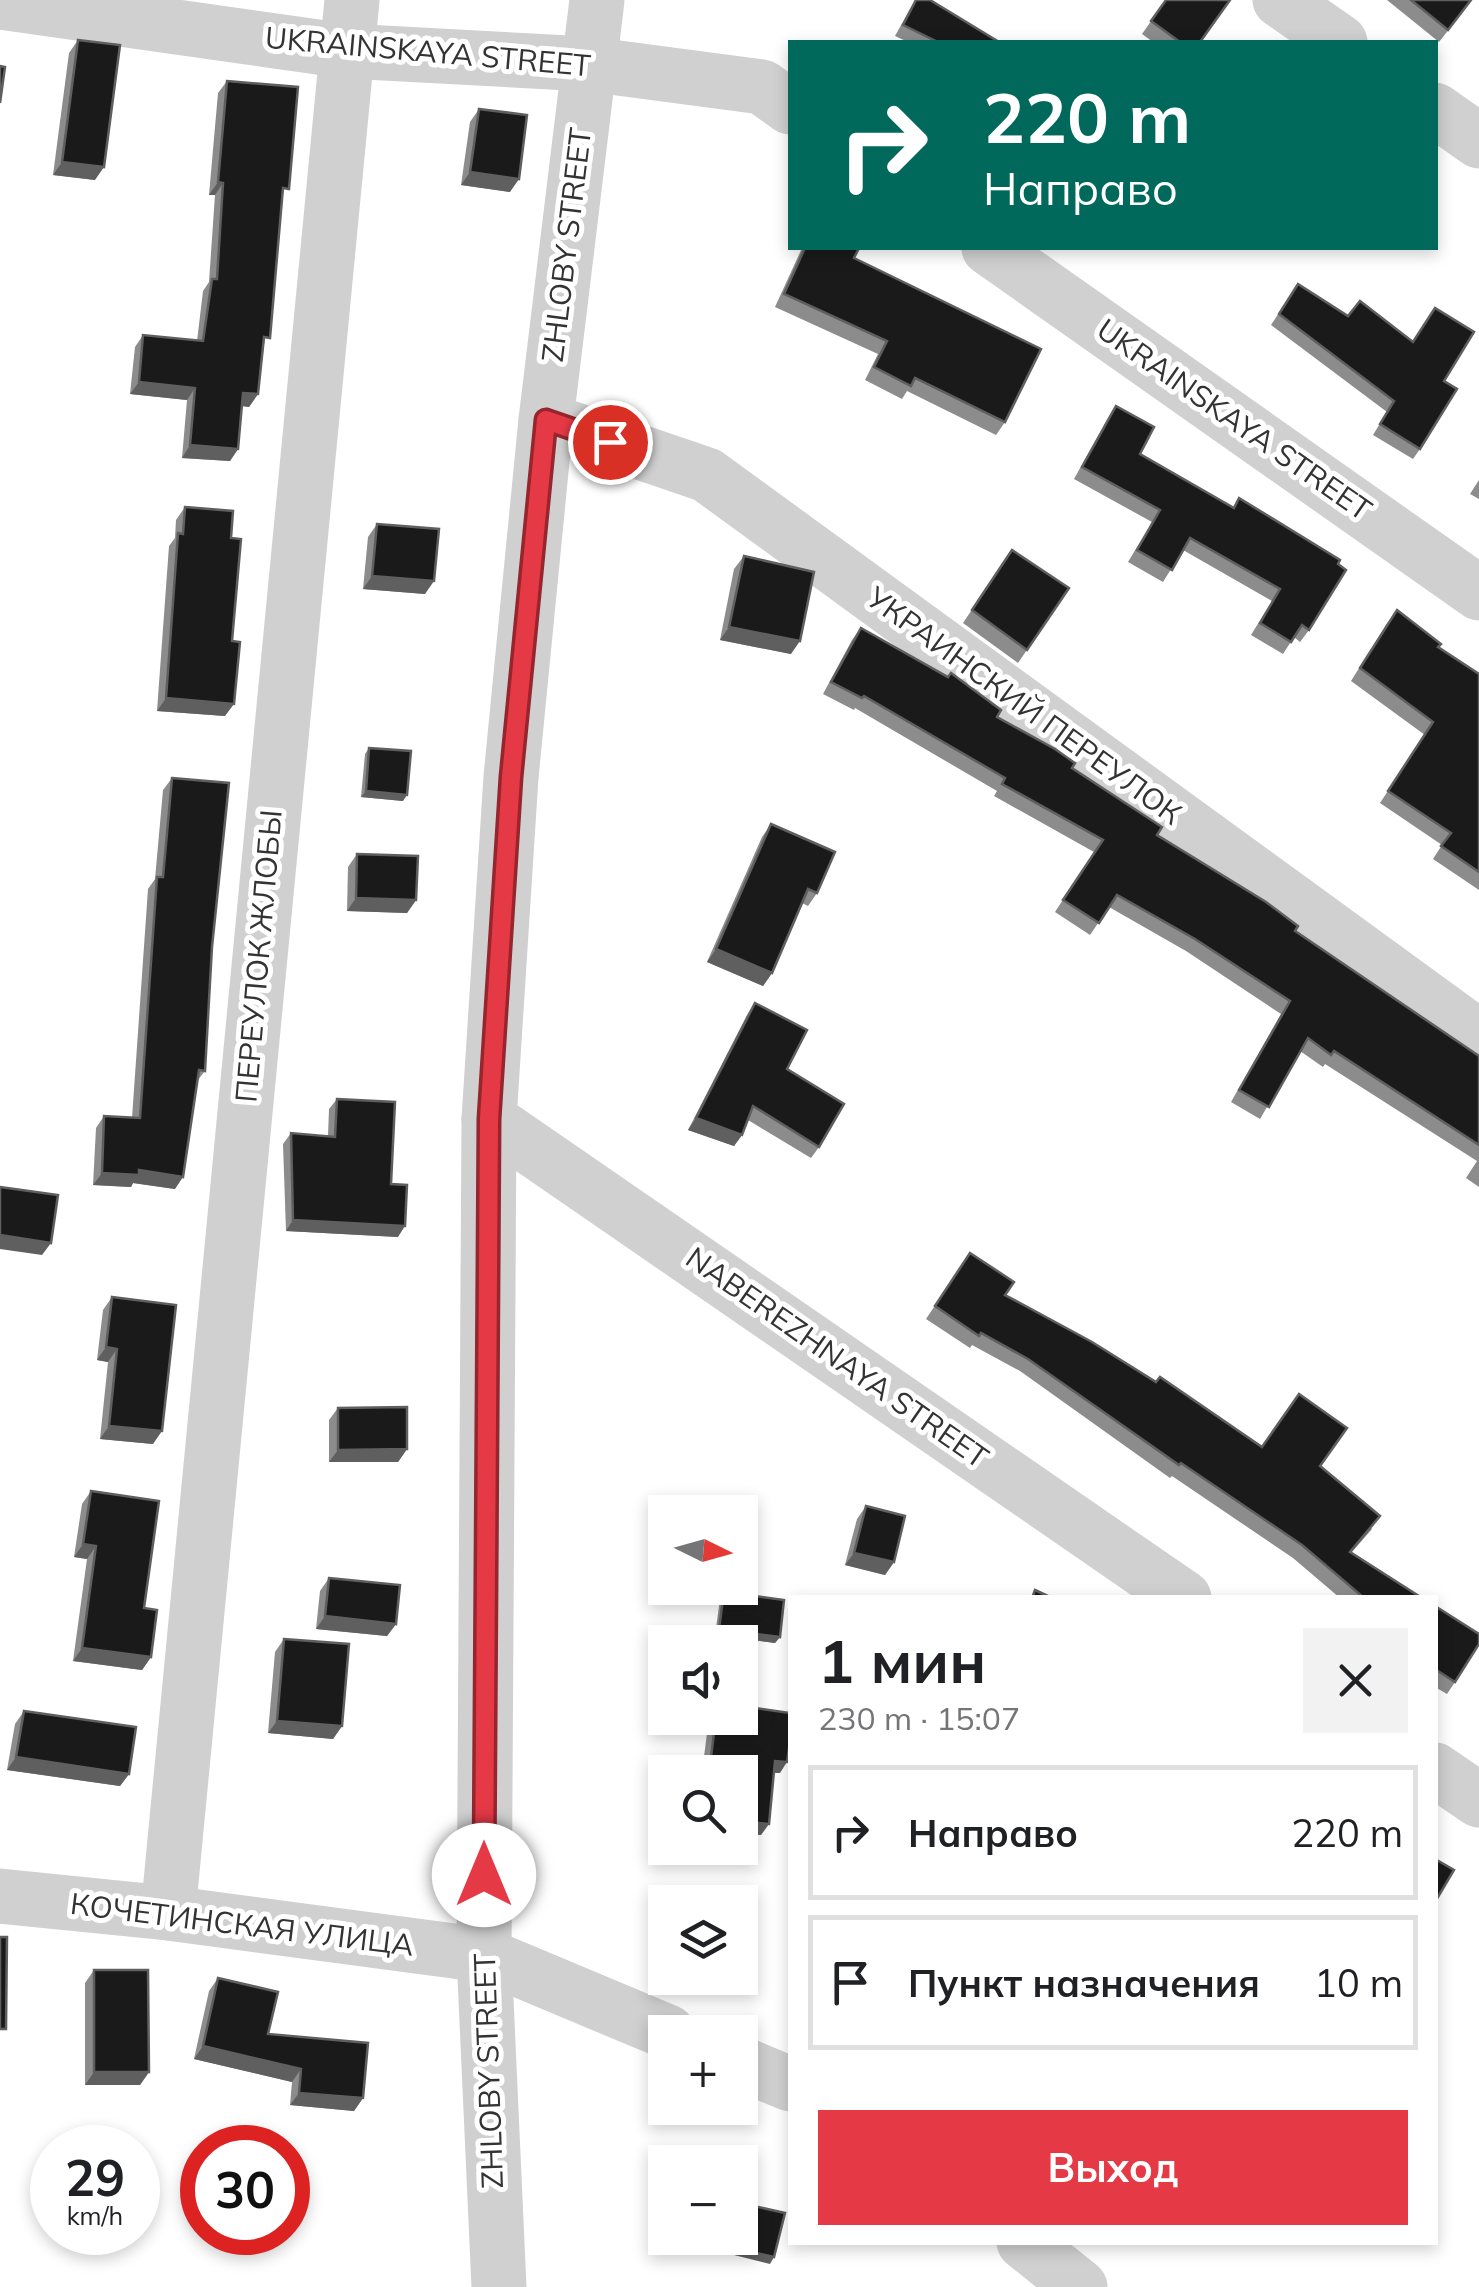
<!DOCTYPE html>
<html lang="ru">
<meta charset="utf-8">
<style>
body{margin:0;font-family:Mulish,sans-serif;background:#f2f2f2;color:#202124;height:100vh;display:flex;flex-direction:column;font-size:38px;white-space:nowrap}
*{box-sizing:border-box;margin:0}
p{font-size:32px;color:#757577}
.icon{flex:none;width:55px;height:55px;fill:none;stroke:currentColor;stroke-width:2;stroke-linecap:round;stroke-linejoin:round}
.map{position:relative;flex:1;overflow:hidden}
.details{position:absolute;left:788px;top:1595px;width:650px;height:650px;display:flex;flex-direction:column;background:#fff;border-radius:0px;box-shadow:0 5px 15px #0003}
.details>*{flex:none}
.top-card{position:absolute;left:788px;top:40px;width:650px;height:210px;border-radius:0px;box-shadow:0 5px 15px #0003;background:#00695c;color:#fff;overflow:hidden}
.needle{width:65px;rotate:95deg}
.fabs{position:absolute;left:648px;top:1495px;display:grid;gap:20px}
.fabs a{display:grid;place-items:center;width:110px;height:110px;border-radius:0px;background:#fff;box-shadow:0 5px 15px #0003;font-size:50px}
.speed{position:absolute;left:30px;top:2125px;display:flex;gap:20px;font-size:50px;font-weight:700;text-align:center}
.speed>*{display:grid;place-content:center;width:130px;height:130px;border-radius:50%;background:#fff;box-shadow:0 5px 15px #0003;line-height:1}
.speed small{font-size:25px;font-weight:400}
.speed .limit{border:15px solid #d22;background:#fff;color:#111}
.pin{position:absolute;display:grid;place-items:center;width:85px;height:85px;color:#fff;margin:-42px;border:5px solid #fff;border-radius:50%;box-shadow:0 2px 10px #0007}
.me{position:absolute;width:110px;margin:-55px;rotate:0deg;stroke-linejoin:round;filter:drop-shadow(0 0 8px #0008)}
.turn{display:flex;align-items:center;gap:35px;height:210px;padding:0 30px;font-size:45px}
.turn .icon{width:130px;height:130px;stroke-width:2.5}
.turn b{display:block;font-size:70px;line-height:85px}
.round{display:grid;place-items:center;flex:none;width:105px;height:105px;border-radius:0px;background:#f2f2f2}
.summary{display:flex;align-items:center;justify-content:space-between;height:170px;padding:0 30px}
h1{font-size:60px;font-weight:700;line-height:75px}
.button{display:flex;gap:20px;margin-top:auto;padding:20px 30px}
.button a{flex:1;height:115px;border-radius:0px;background:#e63946;color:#fff;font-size:40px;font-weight:700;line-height:115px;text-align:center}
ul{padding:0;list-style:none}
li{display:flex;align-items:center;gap:30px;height:135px;margin:0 20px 15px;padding:0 10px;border:5px solid #e0e0e0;border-radius:0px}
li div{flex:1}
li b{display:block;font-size:38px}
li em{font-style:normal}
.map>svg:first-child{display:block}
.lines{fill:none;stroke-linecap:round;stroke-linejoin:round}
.minor{stroke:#d0d0d0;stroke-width:55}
.wall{fill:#8c8c8c}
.shaded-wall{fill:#5f5f5f}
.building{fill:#1a1a1a;stroke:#5f5f5f;stroke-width:2.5}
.route-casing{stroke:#96252e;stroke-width:25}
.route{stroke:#e63946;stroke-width:18}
.labels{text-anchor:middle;stroke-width:10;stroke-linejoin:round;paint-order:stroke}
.street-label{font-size:30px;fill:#333;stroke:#fff}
</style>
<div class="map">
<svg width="1479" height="2287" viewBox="0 0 1479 2287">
<rect width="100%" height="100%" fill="#fff"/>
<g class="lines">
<g class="minor">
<path d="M1280 0 1340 42"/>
<path d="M0 2 346 51 588 64 762 87 790 107"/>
<path d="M1435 110 1479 141"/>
<path d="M989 248 1479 593"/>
<path d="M546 420 707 475 1479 1037"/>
<path d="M489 1119 1184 1598"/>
<path d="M1435 1770 1479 1800"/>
<path d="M0 1896 168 1913 484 1955 668 2032"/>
<path d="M168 1913 352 0"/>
<path d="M740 2063 790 2084"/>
<path d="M1024 2242 1080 2287"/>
<path d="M499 2287 484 1955 489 1119 511 777 546 420 597 0"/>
</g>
</g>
<g class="wall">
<path d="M915 0H930L999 42H908L895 36Z"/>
<path d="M1166 0 1200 42H1153L1142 34Z"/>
<path d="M1387 0H1472L1439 42Z"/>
<path d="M78 40 95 180 53 175 69 53Z"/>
<path d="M227 81 282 199 258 394 249 407 242 406 238 449 230 461 182 458 187 400 130 394 135 347 143 335 197 341 203 291 209 282 215 195H209L218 93Z"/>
<path d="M479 109 510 192 461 185 470 122Z"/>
<path d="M802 248H859L854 258 1005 422 996 435 907 391 902 399 865 380 878 354 775 307Z"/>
<path d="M1298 284 1444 381 1420 449 1413 459 1373 435 1387 412 1271 325Z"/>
<path d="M1116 406 1140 454 1233 508 1239 498 1309 630 1300 642 1294 637 1283 654 1251 635 1272 601 1183 550 1163 582 1128 562 1152 522 1074 479 1108 418Z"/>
<path d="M1479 480V499L1470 494Z"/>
<path d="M185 507 231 538 225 716 157 711 169 546 175 538 176 520Z"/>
<path d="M377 524 425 594 363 589 368 537Z"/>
<path d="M1012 550 1069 588 1018 663 963 623Z"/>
<path d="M744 556 791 654 720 640 734 569Z"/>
<path d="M1388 622 1438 647 1479 674V890L1433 859 1442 845 1380 803 1425 735 1351 681Z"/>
<path d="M861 628 1072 768 1157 835 1479 1056V1187L1466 1178 1477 1161 1325 1064 1323 1067 1300 1051 1260 1119 1231 1102 1281 1014 1186 951 1109 907 1090 935 1055 912 1094 852 994 796 997 791 855 708 854 710 823 694 852 640Z"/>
<path d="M369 748 403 801 361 797 365 754Z"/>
<path d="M172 778 212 947 205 1071 197 1081 175 1189 133 1183 131 1187 93 1185 96 1128 104 1116 132 1118 148 889 155 879 163 790Z"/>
<path d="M771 824 817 893 808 906 802 903 772 973 763 986 707 962 762 837Z"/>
<path d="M357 854 416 900 407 913 347 911 348 867Z"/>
<path d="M755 1003 787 1069 819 1147 811 1158 748 1120 742 1135 734 1146 688 1130 747 1015Z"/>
<path d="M337 1099 391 1184 398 1237 286 1231 283 1144 291 1133 328 1136 329 1109Z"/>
<path d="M970 1253 1005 1295 1156 1382 1262 1447 1320 1466 1372 1529 1352 1552 1422 1598H1340L1293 1558 1172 1476 1170 1478 1020 1371 972 1345 970 1348 926 1319Z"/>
<path d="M112 1297 153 1444 100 1439 108 1362 97 1360 103 1310Z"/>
<path d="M338 1408 407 1449 398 1462H329V1420Z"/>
<path d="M91 1491 151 1657 142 1670 73 1661 87 1559 74 1557 82 1504Z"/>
<path d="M866 1506 894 1562 885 1575 845 1565 857 1519Z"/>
<path d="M329 1578 396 1624 387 1636 316 1629 320 1591Z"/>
<path d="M724 1592 780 1637 775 1643 715 1635 720 1599Z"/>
<path d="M1435 1606 1455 1682 1447 1694 1435 1687Z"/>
<path d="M284 1639 342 1726 333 1739 268 1733 275 1652Z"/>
<path d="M24 1711 129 1774 120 1786 7 1770 15 1724Z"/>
<path d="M709 1718H740L780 1773H774L761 1835 740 1833V1772H702Z"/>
<path d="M94 1970 149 2072 140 2085H85V1983Z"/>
<path d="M218 1978 268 2034 363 2098 354 2111 290 2105 292 2082 194 2059 209 1991Z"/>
</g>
<g class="shaded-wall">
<path d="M62 162 104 167 95 180 53 175Z"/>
<path d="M470 172 519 179 510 192 461 185Z"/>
<path d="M218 182 223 183 215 195H209Z"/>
<path d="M139 382 195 388 187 400 130 394Z"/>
<path d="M243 393 258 394 249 407 234 405Z"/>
<path d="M190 445 238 449 230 461 182 458Z"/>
<path d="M372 576 434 581 425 594 363 589Z"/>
<path d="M729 627 800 641 791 654 720 640Z"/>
<path d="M166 698 234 704 225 716 157 711Z"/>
<path d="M366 791 407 795 403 801 361 797Z"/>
<path d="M356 898 416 900 407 913 347 911Z"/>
<path d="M716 949 772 973 763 986 707 962Z"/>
<path d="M696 1118 742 1135 734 1146 688 1130Z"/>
<path d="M139 1170 183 1177 175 1189 133 1183 131 1187 93 1185 102 1173Z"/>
<path d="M293 1220 405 1226 398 1237 286 1231Z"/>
<path d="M0 1235 51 1243 42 1255 0 1249Z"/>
<path d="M106 1347 117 1349 108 1362 97 1360Z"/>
<path d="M109 1426 162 1431 153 1444 100 1439Z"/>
<path d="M407 1449 398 1462H329L338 1450Z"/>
<path d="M83 1544 96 1546 87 1559 74 1557Z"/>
<path d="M854 1553 894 1562 885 1575 845 1565Z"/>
<path d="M325 1616 396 1624 387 1636 316 1629Z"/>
<path d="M719 1629 780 1637 775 1643 715 1635Z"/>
<path d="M82 1648 151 1657 142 1670 73 1661Z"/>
<path d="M277 1721 342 1726 333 1739 268 1733Z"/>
<path d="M16 1757 129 1774 120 1786 7 1770Z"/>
<path d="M775 1761 787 1762 780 1773 767 1772Z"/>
<path d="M740 1821 769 1824 761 1835 740 1833Z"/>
<path d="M203 2046 301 2069 292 2082 194 2059Z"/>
<path d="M94 2072H149L140 2085H85Z"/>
<path d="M299 2093 363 2098 354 2111 290 2105Z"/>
<path d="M726 2246 774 2257 770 2264 722 2252Z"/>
</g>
<g class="building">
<path d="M916 0H930L999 42H938L903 25Z"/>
<path d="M1166 0H1230L1200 42H1180L1151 21Z"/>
<path d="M1411 0H1471L1448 30Z"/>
<path d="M78 40 120 45 104 167 62 162Z"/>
<path d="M0 66 5 67 0 103Z"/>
<path d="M227 81 298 87 289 189 283 188 270 338 264 337 258 394 243 393 238 449 190 445 195 388 139 382 143 335 203 341 212 279H217L223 183 218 182Z"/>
<path d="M479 109 527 115 519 179 470 172Z"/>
<path d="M805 248H859L854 258 1041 349 1005 422 915 378 911 386 874 367 887 341 784 294Z"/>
<path d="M1298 284 1348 316 1360 301 1413 342 1435 308 1474 332 1444 381 1457 389 1420 449 1380 424 1394 401 1279 314Z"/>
<path d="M1116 406 1154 427 1140 454 1234 508 1239 498 1340 560 1338 564 1346 570 1309 630 1302 625 1291 642 1260 623 1280 589 1190 538 1172 570 1137 550 1160 510 1082 467Z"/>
<path d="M185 507 233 511 231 538 241 539 232 641 240 642 234 704 166 698 178 533 183 534Z"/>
<path d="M377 524 439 529 434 581 372 576Z"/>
<path d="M1012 550 1069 588 1027 650 972 610Z"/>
<path d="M744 556 814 572 800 641 729 627Z"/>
<path d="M1397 610 1441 644 1438 647 1479 674V872L1441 846 1451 833 1388 791 1433 722 1360 668Z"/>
<path d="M861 628 948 677 951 673 1001 710 997 717 1055 749 1075 763 1072 768 1162 827 1157 835 1266 902 1298 926 1295 931 1479 1056V1145L1334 1051 1331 1055 1308 1038 1269 1107 1239 1090 1290 1001 1195 939 1117 895 1099 923 1063 900 1103 840 1002 784 1005 778 864 696 862 698 831 682Z"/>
<path d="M369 748 411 751 407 795 366 791Z"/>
<path d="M172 778 229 783 212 947 205 1071 199 1070 183 1177 139 1170V1175L102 1173 104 1116 140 1118 157 877H163Z"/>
<path d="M771 824 835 852 817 893 808 889 772 973 716 949Z"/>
<path d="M357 854 418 856 416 900 356 898Z"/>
<path d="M755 1003 807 1030 787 1069 844 1104 819 1147 753 1106 742 1135 696 1118Z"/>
<path d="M337 1099 395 1102 391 1184 407 1185 405 1226 293 1220 291 1133 335 1137Z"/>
<path d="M0 1187 58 1195 51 1243 0 1235Z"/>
<path d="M970 1253 1014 1282 1005 1295 1092 1342 1156 1382 1160 1377 1262 1447 1299 1394 1347 1428 1320 1466 1380 1516 1350 1552 1422 1598H1364L1302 1545 1181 1463 1179 1465 1028 1359 981 1333 979 1336 935 1306Z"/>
<path d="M112 1297 176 1305 162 1431 109 1426 117 1349 106 1347Z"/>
<path d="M407 1407V1449L338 1450V1408Z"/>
<path d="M91 1491 159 1501 144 1608 157 1610 151 1657 82 1648 96 1546 83 1544Z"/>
<path d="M866 1506 905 1516 894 1562 854 1553Z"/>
<path d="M329 1578 400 1585 396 1624 325 1616Z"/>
<path d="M1035 1590 1052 1598H1032Z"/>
<path d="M724 1592 784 1600 780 1637 719 1629Z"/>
<path d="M1435 1606 1479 1634V1644L1455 1682 1435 1669Z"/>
<path d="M284 1639 349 1644 342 1726 277 1721Z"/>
<path d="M740 1706 790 1713V1742L787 1762 775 1761 769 1824 740 1821V1772H709L716 1718H740Z"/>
<path d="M24 1711 136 1727 129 1774 16 1757Z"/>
<path d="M1435 1859 1454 1870 1435 1902Z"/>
<path d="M0 1937H7L6 2029H0Z"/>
<path d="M94 1970H148L149 2072H94Z"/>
<path d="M218 1978 278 1992 268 2034 368 2043 363 2098 299 2093 301 2069 203 2046Z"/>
<path d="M740 2203 785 2213 774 2257 726 2246 728 2238H740Z"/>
</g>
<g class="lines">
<defs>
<path id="route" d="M484 1875 489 1119 511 777 546 420 610 442"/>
</defs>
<use href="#route" class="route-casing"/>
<use href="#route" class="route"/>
</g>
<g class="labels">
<g class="street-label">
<text transform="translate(428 52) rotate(5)" y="10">UKRAINSKAYA STREET</text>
<text transform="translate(567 245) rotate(-83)" y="10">ZHLOBY STREET</text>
<text transform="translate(1234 420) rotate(35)" y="10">UKRAINSKAYA STREET</text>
<text transform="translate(1024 706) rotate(36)" y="10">УКРАИНСКИЙ ПЕРЕУЛОК</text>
<text transform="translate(259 956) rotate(-85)" y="10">ПЕРЕУЛОК ЖЛОБЫ</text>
<text transform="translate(837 1358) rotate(35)" y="10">NABEREZHNAYA STREET</text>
<text transform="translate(242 1925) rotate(7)" y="10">КОЧЕТИНСКАЯ УЛИЦА</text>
<text transform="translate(489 2071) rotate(-92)" y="10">ZHLOBY STREET</text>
</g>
</g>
</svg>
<div class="fabs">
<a><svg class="needle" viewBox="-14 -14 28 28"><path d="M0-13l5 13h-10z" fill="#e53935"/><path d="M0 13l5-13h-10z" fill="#757577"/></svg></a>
<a><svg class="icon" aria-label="sound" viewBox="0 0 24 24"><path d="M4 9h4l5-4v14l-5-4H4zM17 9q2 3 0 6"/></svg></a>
<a><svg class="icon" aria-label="search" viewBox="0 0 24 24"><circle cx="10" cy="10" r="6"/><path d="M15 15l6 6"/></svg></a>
<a><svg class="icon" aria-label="layers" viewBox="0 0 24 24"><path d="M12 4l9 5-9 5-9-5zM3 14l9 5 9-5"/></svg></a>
<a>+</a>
<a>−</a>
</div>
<div class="speed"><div>29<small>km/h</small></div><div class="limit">30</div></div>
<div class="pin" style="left:610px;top:442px;background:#d93025"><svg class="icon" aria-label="arrive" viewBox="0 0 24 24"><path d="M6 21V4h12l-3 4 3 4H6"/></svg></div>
<svg class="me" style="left:484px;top:1875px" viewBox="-20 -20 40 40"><circle r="19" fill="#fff"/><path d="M0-13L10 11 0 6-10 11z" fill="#e63946"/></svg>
<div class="top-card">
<div class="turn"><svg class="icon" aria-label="right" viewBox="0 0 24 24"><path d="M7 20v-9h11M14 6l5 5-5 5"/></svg><div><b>220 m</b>Направо</div></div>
</div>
<section class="details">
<div class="summary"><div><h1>1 мин</h1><p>230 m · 15:07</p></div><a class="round"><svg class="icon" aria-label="close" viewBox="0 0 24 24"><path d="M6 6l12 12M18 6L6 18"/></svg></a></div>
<ul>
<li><svg class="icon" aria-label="right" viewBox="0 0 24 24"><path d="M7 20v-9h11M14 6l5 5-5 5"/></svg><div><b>Направо</b></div><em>220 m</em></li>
<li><svg class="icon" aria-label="arrive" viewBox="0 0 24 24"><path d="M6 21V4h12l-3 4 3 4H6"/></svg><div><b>Пункт назначения</b></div><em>10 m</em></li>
</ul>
<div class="button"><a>Выход</a></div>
</section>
</div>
